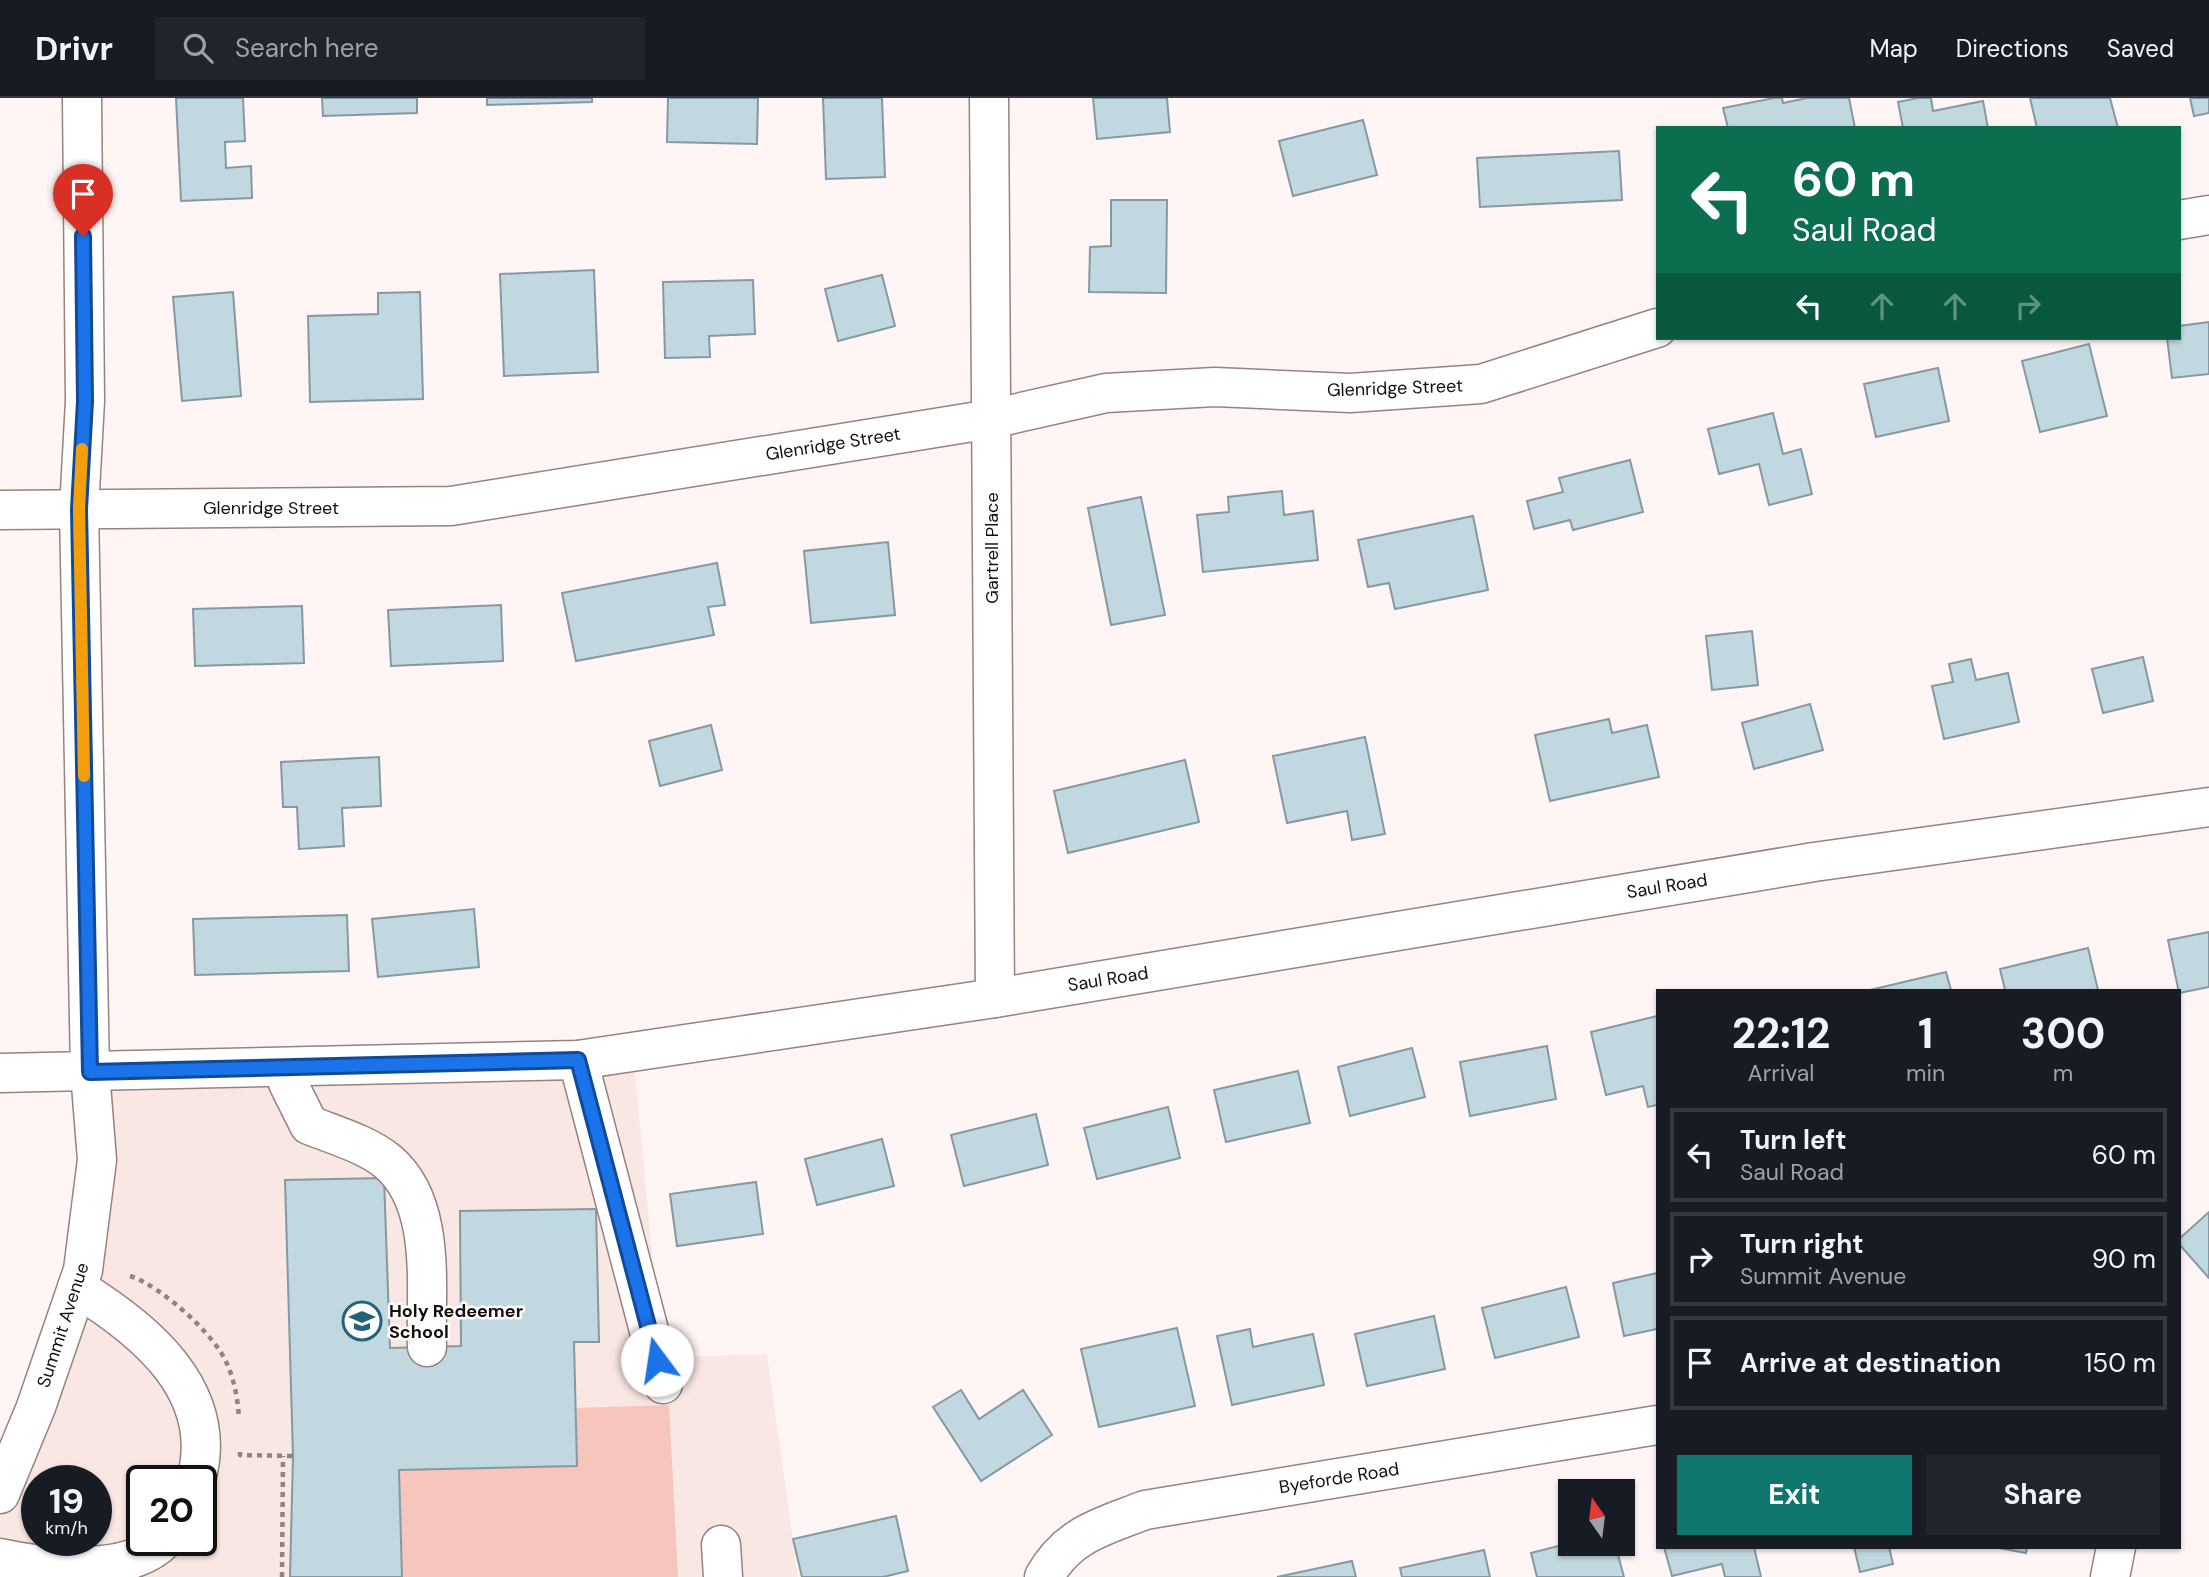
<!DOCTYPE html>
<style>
body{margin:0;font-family:"DM Sans",sans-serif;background:#20242c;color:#f1f3f6;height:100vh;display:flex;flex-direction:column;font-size:26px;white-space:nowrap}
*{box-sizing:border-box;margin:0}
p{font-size:23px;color:#9ea1a6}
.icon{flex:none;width:38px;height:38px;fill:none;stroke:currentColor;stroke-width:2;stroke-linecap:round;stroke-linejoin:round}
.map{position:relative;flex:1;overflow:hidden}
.side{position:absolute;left:1656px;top:891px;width:525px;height:560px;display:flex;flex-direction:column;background:#171b24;border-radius:0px;box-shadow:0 2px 5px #0004}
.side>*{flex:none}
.top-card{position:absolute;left:1656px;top:28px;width:525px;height:214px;border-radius:0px;box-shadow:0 2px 5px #0004;background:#0b6e4f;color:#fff;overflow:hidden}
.needle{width:46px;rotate:346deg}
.tools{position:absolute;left:1558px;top:1381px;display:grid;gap:14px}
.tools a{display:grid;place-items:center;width:77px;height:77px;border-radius:0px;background:#171b24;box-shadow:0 2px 5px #0004;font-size:35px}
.speed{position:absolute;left:21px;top:1367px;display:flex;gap:14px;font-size:35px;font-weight:700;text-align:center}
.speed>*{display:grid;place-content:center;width:91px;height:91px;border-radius:50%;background:#171b24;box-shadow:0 2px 5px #0004;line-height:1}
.speed small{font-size:18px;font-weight:400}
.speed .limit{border:4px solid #111;border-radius:10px;background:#fff;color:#111}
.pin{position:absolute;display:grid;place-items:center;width:60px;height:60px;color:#fff;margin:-72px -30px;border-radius:50% 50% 50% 0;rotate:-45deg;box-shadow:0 0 7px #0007}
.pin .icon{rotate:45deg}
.me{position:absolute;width:77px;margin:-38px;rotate:346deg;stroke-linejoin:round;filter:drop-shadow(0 0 5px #0008)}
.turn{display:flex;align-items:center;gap:24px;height:147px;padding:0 21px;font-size:32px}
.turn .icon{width:91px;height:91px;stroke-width:2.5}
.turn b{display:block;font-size:49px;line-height:60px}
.lanes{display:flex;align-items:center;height:66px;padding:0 21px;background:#0003;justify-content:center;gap:35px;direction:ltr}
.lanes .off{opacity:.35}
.eta{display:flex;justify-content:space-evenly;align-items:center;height:119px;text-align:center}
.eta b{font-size:42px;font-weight:700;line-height:49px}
.button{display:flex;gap:14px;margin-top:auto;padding:14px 21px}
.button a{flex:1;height:80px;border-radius:0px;background:#0f766e;color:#fff;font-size:28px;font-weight:700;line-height:80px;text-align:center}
.button a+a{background:#20242c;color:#f1f3f6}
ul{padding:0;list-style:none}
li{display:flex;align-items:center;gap:21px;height:94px;margin:0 14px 10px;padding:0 7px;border:4px solid #363941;border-radius:0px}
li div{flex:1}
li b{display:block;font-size:26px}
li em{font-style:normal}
header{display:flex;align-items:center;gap:42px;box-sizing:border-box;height:98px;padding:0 35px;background:#171b24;border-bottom:2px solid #363941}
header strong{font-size:33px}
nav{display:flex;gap:38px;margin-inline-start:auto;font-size:24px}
.search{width:490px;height:63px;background:#20242c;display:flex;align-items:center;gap:18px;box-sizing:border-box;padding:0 24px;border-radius:0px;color:#9ea1a6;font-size:26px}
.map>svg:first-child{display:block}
.built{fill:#f9e7e3;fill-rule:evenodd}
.green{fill:#f7c5bb}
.building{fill:#c2d8e0;stroke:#8499a1;stroke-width:2}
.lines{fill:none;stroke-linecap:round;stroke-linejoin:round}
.minor-casing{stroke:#97827e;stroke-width:41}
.path{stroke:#8d8483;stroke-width:4.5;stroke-dasharray:5 5;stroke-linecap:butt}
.minor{stroke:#fff;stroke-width:38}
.route-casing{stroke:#114b97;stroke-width:18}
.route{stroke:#1a73e8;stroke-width:12}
.slow{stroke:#f59e0b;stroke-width:12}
.labels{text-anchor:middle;stroke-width:5;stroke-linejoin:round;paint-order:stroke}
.street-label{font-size:18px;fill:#160e0d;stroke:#fff}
.poi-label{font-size:18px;font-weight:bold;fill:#160e0d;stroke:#fff;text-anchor:start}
</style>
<header>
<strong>Drivr</strong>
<div class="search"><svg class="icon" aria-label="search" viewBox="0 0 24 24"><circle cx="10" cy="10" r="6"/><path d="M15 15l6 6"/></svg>Search here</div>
<nav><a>Map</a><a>Directions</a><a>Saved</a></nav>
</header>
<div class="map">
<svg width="2209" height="1479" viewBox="0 0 2209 1479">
<rect width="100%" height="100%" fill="#fff5f4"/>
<path class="built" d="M633 953 662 1260 767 1256 798 1479H0V1396L83 1172 90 974ZM37 1382H96V1442H37ZM142 1382H201V1442H142Z"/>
<path class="green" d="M669 1307 678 1479H402L399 1372 577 1367 576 1310Z"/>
<g class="building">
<path d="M176 0H243L245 43 225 44 226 70 251 68 252 100 181 103Z"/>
<path d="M322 0H417V15L323 18Z"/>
<path d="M487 0H592V4L487 7Z"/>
<path d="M668 0H758L757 46 667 44Z"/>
<path d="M823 0H882L885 79 826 81Z"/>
<path d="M1093 0H1167L1170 34 1097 41Z"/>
<path d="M1774 0H1782L1783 5 1807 0H1849L1855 30H1728L1723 10Z"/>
<path d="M1918 0H1931L1933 13 1983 3 1988 30H1903L1898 4Z"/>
<path d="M2030 0H2110L2118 30H2037Z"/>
<path d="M2190 0H2209V15L2194 18Z"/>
<path d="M1363 22 1377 77 1293 98 1279 43Z"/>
<path d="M1619 53 1622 102 1480 109 1477 60Z"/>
<path d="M1111 102H1167L1166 195 1089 194 1090 149 1111 148Z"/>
<path d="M594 172 598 274 504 278 500 176Z"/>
<path d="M882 177 895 228 838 243 825 191Z"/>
<path d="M753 182 755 236 709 238 710 259 665 260 663 184Z"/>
<path d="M233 194 241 298 182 303 173 199Z"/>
<path d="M420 194 423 301 310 304 308 218 378 216V195Z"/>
<path d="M2209 224V276L2172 280 2167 240H2179V228Z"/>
<path d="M2089 246 2107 318 2040 334 2022 263Z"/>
<path d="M1938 270 1949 323 1876 339 1864 286Z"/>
<path d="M1773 315 1783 356 1801 351 1812 396 1769 407 1759 366 1719 376 1708 331Z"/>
<path d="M1630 362 1643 414 1573 432 1570 422 1534 431 1527 403 1563 394 1559 380Z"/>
<path d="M1282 393 1284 417 1313 413 1318 462 1203 474 1197 417 1229 414 1228 399Z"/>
<path d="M1141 399 1165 517 1111 527 1088 410Z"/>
<path d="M1473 418 1488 492 1395 511 1389 485 1368 489 1358 442Z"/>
<path d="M888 444 895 517 811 525 804 453Z"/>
<path d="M717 465 725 507 708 509 714 537 576 563 562 495Z"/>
<path d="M501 507 503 563 391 568 388 512Z"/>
<path d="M302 508 304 565 195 568 193 511Z"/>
<path d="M1752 533 1758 587 1712 592 1706 538Z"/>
<path d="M2143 559 2153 603 2103 615 2092 571Z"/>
<path d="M1971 561 1976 582 2008 575 2019 624 1944 641 1932 588 1953 584 1949 566Z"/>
<path d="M1810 606 1823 652 1754 671 1742 625Z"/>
<path d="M1609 621 1612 635 1647 627 1659 679 1550 703 1535 637Z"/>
<path d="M711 627 722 672 660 688 649 643Z"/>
<path d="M1365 639 1385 736 1352 742 1347 713 1287 725 1273 658Z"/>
<path d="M379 659 381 708 342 710 344 748 299 751 297 709H283L281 664Z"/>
<path d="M1185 662 1199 724 1068 755 1054 693Z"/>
<path d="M474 811 479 869 378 879 372 821Z"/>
<path d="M347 817 349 873 195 877 193 821Z"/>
<path d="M2209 834V889L2179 895 2168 842Z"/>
<path d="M2088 850 2098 892H2005L2000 871Z"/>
<path d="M1946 874 1951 892H1870Z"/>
<path d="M1657 918V1007L1648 1009 1643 988 1606 997 1591 934Z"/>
<path d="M1547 948 1556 1001 1470 1018 1460 964Z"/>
<path d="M1412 950 1425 999 1350 1018 1338 969Z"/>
<path d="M1298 973 1310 1025 1226 1044 1214 992Z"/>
<path d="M1168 1009 1180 1060 1097 1081 1084 1030Z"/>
<path d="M1036 1016 1048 1067 964 1088 951 1037Z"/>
<path d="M882 1041 894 1088 817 1107 805 1061Z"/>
<path d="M384 1080 390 1250 461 1248 460 1113 596 1111 599 1244H574L577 1368 399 1372 402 1479H290L293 1358 285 1082Z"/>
<path d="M756 1084 763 1136 677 1148 670 1096Z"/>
<path d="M2209 1114V1180L2179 1146V1141Z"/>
<path d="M1657 1175V1231L1624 1238 1613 1185Z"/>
<path d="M1566 1189 1579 1239 1495 1260 1482 1210Z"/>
<path d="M1434 1218 1445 1271 1367 1288 1355 1236Z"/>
<path d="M1177 1230 1195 1308 1099 1329 1081 1251Z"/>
<path d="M1250 1231 1253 1249 1313 1236 1324 1287 1232 1307 1217 1238Z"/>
<path d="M961 1292 979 1321 1023 1292 1052 1337 981 1383 933 1309Z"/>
<path d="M896 1418 908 1473 883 1479H802L793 1441Z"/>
<path d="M1570 1445 1615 1446 1624 1479H1537L1531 1455Z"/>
<path d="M1664 1449H1754L1761 1479H1725L1722 1466 1672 1478Z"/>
<path d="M1854 1449H1889L1893 1466 1860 1474Z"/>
<path d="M1994 1449H2027L2026 1455Z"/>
<path d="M1484 1452 1490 1479H1402L1400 1470Z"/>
<path d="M1352 1463 1356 1479H1277Z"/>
</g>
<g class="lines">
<defs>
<g id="minor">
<path d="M989 0 995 900"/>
<path d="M2179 122 2209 117"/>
<path d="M0 412 451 408 991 321 1106 295 1215 289 1350 295 1481 286 1657 230"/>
<path d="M578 962 663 1286"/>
<path d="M289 970 288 985 309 1027C334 1037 366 1046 387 1063 438 1105 425 1191 427 1249"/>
<path d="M0 975 578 962 995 900 1814 764 2209 709"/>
<path d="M77 1190C144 1231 221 1293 196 1382"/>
<path d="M0 1396 36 1309 83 1172 97 1062 90 974 79 411 85 303 82 0"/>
<path d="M721 1447 723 1479"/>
<path d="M0 1460C44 1470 130 1478 164 1442"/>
<path d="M1044 1479C1068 1436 1102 1429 1145 1412L1657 1327"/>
<path d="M2110 1479 2116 1449"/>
</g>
</defs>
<use href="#minor" class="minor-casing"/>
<g class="path">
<path d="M130 1178C161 1188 216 1237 228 1268 235 1285 238 1303 239 1321"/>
<path d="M240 1354V1357L293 1358"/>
<path d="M282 1479 283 1358"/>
</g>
<use href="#minor" class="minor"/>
</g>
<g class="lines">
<defs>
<path id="route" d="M83 138 85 303 79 411 90 974 578 962 657 1262"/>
</defs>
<use href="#route" class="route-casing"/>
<use href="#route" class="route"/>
<path class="slow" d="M82 351 79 411 84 678"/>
</g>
<defs>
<symbol id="school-ring" viewBox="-11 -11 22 22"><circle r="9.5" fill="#fff" stroke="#236278" stroke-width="1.5"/><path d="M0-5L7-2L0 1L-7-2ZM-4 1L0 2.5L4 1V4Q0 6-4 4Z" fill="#236278"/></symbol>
</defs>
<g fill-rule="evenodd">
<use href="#school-ring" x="340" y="1201" width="44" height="44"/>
</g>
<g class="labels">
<g class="street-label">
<text transform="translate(1395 290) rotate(-2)" y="6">Glenridge Street</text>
<text transform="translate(833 346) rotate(-9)" y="6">Glenridge Street</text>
<text x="271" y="416">Glenridge Street</text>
<text transform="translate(992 450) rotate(-90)" y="6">Gartrell Place</text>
<text transform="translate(1667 788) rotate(-9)" y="6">Saul Road</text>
<text transform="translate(1108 881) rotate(-9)" y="6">Saul Road</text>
<text transform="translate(63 1227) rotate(-72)" y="6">Summit Avenue</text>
<text transform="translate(1339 1380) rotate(-9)" y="6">Byeforde Road</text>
</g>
<g class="poi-label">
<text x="389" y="1219">Holy Redeemer<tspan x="389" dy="21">School</tspan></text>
</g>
</g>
</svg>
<div class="tools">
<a><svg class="needle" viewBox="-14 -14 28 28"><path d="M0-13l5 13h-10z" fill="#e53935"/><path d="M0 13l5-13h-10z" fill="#9ea1a6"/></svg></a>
</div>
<div class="speed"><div>19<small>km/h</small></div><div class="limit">20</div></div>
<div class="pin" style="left:83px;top:138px;background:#d93025"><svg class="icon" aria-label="arrive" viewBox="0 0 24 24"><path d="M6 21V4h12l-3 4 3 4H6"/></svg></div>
<svg class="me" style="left:657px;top:1262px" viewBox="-20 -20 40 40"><circle r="19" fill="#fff"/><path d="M0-13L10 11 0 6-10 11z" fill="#1a73e8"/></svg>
<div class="top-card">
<div class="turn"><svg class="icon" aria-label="left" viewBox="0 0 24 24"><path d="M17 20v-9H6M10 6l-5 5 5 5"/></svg><div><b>60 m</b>Saul Road</div></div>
<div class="lanes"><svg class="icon" aria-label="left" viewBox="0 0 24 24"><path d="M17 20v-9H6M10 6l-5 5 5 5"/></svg><svg class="icon off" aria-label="ahead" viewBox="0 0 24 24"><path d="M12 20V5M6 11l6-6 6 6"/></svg><svg class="icon off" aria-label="ahead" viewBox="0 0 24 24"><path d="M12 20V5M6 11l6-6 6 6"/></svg><svg class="icon off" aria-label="right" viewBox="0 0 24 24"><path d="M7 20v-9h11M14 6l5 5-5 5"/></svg></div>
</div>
<section class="side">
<div class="eta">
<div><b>22:12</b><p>Arrival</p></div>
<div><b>1</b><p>min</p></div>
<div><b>300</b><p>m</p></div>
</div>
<ul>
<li><svg class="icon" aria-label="left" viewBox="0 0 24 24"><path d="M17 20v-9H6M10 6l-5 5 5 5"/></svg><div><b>Turn left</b><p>Saul Road</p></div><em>60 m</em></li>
<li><svg class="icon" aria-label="right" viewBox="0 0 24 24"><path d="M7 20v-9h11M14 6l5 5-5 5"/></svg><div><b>Turn right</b><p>Summit Avenue</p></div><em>90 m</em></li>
<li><svg class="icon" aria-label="arrive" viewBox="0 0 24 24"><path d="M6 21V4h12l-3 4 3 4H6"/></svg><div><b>Arrive at destination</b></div><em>150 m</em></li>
</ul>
<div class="button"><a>Exit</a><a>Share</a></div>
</section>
</div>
